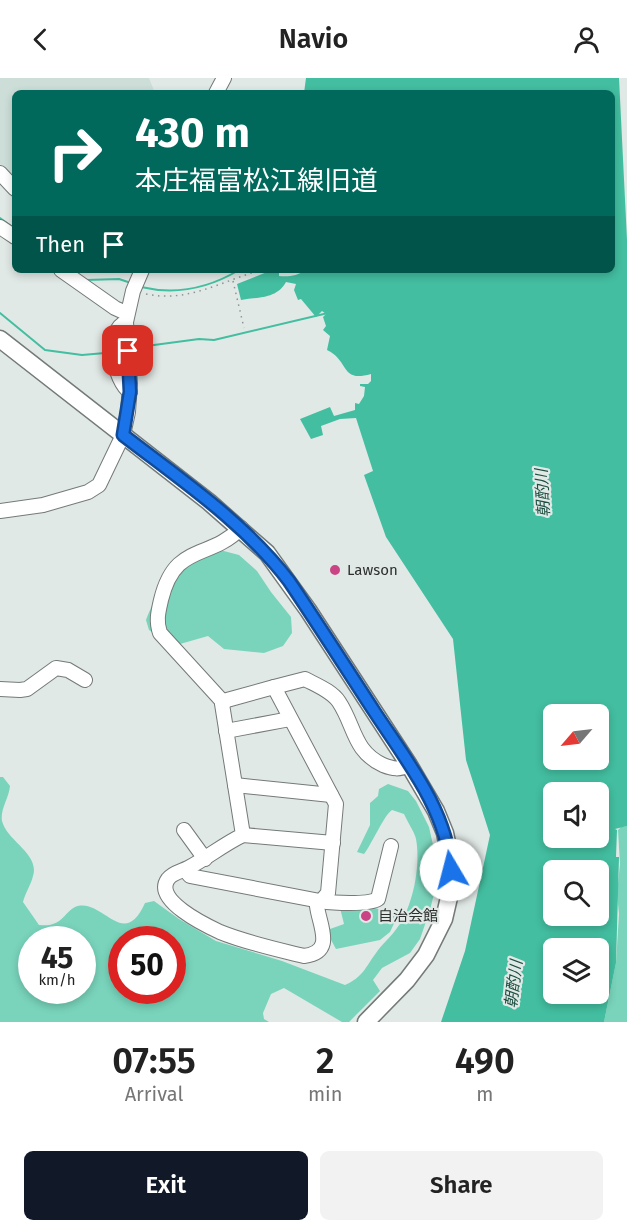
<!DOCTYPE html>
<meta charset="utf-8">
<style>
body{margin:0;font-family:"Fira Sans","Noto Sans JP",sans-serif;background:#f2f2f2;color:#222;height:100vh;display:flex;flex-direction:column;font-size:22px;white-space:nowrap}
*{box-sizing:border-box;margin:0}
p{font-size:20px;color:#767676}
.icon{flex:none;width:33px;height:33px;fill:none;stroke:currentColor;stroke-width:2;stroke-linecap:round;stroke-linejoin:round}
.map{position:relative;height:944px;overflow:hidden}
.drawer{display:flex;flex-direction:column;background:#fff;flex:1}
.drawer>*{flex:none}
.hud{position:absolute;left:12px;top:12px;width:603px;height:183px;border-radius:9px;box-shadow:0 3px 9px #0003;background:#00695c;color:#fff;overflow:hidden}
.needle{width:39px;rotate:242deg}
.buttons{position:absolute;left:543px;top:626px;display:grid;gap:12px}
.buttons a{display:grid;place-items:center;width:66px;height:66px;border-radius:9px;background:#fff;box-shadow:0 3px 9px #0003;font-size:30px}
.speed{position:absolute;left:18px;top:848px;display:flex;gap:12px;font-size:30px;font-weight:700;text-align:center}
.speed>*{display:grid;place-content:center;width:78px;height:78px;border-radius:50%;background:#fff;box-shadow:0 3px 9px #0003;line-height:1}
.speed small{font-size:15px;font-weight:400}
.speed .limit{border:9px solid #d22;background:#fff;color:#111}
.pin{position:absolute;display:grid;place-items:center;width:51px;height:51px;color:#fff;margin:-26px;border-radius:12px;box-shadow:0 3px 9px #0006}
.me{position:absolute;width:66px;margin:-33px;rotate:352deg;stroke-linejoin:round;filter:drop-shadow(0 0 4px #0008)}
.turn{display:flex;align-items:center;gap:21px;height:126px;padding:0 24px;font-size:27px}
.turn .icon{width:78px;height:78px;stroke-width:2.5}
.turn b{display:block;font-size:42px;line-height:51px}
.then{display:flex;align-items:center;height:57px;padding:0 24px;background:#0003;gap:12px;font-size:22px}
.eta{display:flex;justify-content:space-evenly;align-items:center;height:102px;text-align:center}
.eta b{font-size:36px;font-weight:600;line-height:42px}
.action{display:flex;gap:12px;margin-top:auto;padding:12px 24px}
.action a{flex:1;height:69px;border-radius:9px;background:#111827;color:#fff;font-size:24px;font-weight:600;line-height:69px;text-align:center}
.action a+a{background:#f2f2f2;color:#222}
header{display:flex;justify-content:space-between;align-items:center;height:78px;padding:0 24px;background:#fff;font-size:27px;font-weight:600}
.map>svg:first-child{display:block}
.built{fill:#cdded8}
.green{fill:#79d4bb;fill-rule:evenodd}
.water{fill:#43bea0;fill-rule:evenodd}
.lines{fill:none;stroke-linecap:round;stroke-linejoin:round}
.stream{stroke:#43bea0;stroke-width:2}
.minor-casing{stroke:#737a78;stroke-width:16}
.major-casing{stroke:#737a78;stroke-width:19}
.path{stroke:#8f9492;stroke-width:1.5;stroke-dasharray:1.5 4.5;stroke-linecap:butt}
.minor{stroke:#fff;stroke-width:14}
.major{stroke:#fff;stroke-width:16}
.route-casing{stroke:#114b97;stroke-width:15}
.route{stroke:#1a73e8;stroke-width:10}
.poi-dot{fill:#ca4485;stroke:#e1e9e6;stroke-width:2}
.labels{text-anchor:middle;stroke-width:4.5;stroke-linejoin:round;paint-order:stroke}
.poi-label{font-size:15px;fill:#2d302f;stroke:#e1e9e6;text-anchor:start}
.water-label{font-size:16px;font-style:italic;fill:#1c4f42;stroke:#e1e9e6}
</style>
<header><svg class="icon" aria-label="back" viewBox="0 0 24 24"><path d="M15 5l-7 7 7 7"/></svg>Navio<svg class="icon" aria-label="person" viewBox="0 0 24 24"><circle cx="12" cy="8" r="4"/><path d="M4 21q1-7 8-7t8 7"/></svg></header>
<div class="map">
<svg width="627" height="944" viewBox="0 0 627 944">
<rect width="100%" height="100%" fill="#e1e9e6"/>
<path class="built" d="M0 0H149L155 15H15V104L0 86Z"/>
<g class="green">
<path d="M220 472 239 477 257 493 271 514 291 539 292 555 283 568 264 575 224 571 208 558 173 568 149 552 146 542C155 518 171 494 192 480 200 476 212 474 220 472Z"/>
<path d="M0 699H3L10 708C9 720 0 731 2 743 7 763 40 776 33 798 31 807 25 815 23 824L39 847C43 847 49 848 53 846 62 844 67 833 75 829 102 818 123 874 145 825L154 823 179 841 216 863 282 883 345 907C363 899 365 890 376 875 382 866 391 859 397 850 413 829 421 787 416 761 415 755 407 743 404 736L392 732C384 737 372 766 364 776L357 774 370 747V725L378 718 379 711 388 706 408 713 416 723 429 749 437 785V804L430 832 420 861 410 875 382 890 373 902 380 913 349 944H342L284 910 271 916 263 935 264 941 269 944H0ZM32 861H82V912H32ZM122 861H172V912H122Z"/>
<path d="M627 748V944H604L616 885 619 836 617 816 620 786 618 752 621 749Z"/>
<path d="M365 827 398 837 390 854 380 862 336 871 330 860V851L344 846 340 830Z"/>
</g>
<path class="water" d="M306 0H619L627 162V748L615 751 617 752 616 779H619L616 885 604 944H441L465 873 490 757 466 682 453 561 386 459 364 397 373 393 356 340 340 341 321 348 323 357 311 361 300 341 330 329 334 338 355 332V325L359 326 364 318 365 309 360 308V306H368L371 303V296C340 305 350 283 327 272L330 258 323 252 326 248 323 239 326 236 322 233 316 239 301 221 298 222 294 212 296 206 286 204C277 221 258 219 241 222L237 206 272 192 279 193V198C288 199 298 198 305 192H612V15H304ZM554 636H598V681H554ZM554 714H598V759H554ZM554 792H598V837H554ZM554 870H598V915H554Z"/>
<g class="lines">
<g class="stream">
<path d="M0 140 15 151"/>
<path d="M85 202 119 201 128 204"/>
<path d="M141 209C175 217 209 210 239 192"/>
<path d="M0 235 45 272 82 277 105 275"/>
<path d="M139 269 199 261 214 262 328 235"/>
</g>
<defs>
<g id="minor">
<path d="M216 15 224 0"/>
<path d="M0 95 15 111"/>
<path d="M0 149 15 159"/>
<path d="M61 192 115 230 126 235"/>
<path d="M126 244C104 253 114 303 130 314"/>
<path d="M0 433 43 427 88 414 99 407 123 357 128 334 130 306 126 244 133 213 142 192"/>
<path d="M274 609 336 726 328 815 317 828C319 847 336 874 304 878 276 871 247 865 220 854 205 847 153 822 168 801 172 795 182 793 188 790 207 780 224 766 243 757L222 626 227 622Z"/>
<path d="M274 609 305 601C316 607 332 613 339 624 355 648 353 673 383 687 393 691 399 692 409 687"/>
<path d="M0 611 20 612 27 611 56 590 68 592 85 602"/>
<path d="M223 624 160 555C156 543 158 535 161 522 175 464 208 483 241 450"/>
<path d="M226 653 290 641"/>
<path d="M235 707 331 717"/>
<path d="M184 752 205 781"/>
<path d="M243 757 333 765"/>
<path d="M185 792 190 798 320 823C333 825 368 827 378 821L391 768"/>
</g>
<path id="major" d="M0 261 209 424 267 475 308 532 409 687 436 733 445 755 450 779V815L444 841 426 877 407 902 366 944"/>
</defs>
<use href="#minor" class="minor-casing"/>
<use href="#major" class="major-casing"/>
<g class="path">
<path d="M233 203 244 250"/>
<path d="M146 216C188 225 222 203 261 192"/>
</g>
<use href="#minor" class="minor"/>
<use href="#major" class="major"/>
</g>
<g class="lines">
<defs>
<path id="route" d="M128 273 130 314 123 357C181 402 244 444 289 503 318 546 346 590 374 633 406 682 447 732 451 792"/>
</defs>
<use href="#route" class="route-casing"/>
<use href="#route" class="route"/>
</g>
<g class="poi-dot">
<circle cx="335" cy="492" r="6"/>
<circle cx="366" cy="838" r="6"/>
</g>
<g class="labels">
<g class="poi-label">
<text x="347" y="497">Lawson</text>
<text x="378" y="843">自治会館</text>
</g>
<g class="water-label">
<text transform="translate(542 415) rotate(-93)" y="6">朝酌川</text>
<text transform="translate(513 906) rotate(-83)" y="6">朝酌川</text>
</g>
</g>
</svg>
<div class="buttons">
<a><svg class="needle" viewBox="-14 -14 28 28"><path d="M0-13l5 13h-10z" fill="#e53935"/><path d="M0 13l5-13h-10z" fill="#767676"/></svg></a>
<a><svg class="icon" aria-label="sound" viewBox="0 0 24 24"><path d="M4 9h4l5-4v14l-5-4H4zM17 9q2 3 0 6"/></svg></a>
<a><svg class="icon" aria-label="search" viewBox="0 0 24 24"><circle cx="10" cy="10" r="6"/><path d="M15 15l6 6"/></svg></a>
<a><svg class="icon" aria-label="layers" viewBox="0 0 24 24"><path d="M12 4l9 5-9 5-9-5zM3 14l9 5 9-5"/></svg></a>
</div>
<div class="speed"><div>45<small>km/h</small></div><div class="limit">50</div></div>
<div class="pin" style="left:128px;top:273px;background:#d93025"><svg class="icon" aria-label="arrive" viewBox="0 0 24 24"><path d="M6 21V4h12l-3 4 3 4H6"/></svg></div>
<svg class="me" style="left:451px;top:792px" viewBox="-20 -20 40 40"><circle r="19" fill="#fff"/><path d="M0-13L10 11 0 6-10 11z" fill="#1a73e8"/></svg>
<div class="hud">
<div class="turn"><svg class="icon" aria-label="right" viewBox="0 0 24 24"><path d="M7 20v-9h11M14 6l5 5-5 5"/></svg><div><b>430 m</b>本庄福富松江線旧道</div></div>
<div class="then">Then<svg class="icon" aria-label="arrive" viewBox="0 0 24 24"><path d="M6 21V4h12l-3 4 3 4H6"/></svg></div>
</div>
</div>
<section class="drawer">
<div class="eta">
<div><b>07:55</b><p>Arrival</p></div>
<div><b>2</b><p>min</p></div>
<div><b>490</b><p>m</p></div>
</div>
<div class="action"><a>Exit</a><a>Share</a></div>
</section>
